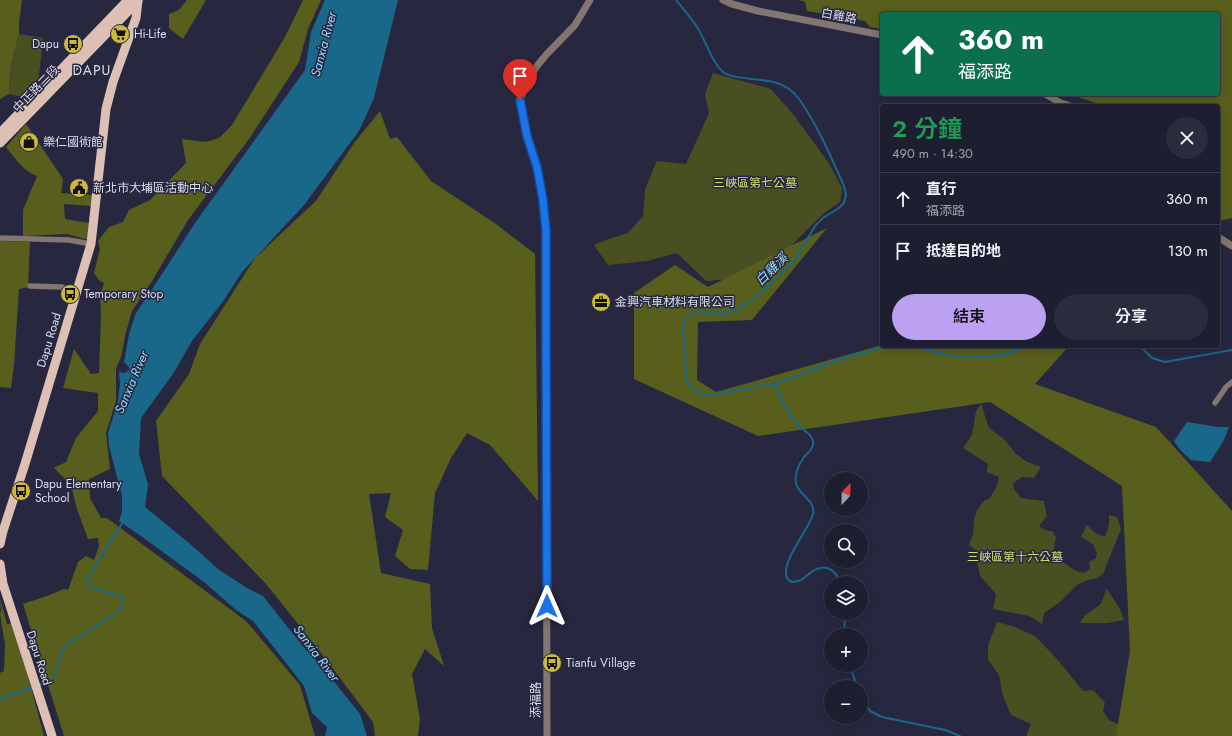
<!DOCTYPE html>
<html lang="zh-TW">
<meta charset="utf-8">
<style>
body{margin:0;font-family:Jost,"Noto Sans TC",sans-serif;background:#2a2b3c;color:#f1f3f6;height:100vh;display:flex;flex-direction:column;font-size:15px;white-space:nowrap}
*{box-sizing:border-box;margin:0}
p{font-size:13px;color:#a0a2ab}
.icon{flex:none;width:22px;height:22px;fill:none;stroke:currentColor;stroke-width:2;stroke-linecap:round;stroke-linejoin:round}
.map{position:relative;flex:1;overflow:hidden}
.side{position:absolute;left:880px;top:104px;width:340px;height:244px;display:flex;flex-direction:column;background:#1d1e30;border-radius:4px;box-shadow:0 2px 10px #0003,0 0 0 1px #3b3c4c}
.side>*{flex:none}
.guide{position:absolute;left:880px;top:12px;width:340px;height:84px;border-radius:4px;box-shadow:0 2px 10px #0003,0 0 0 1px #3b3c4c;background:#0b6e4f;color:#fff;overflow:hidden}
.needle{width:26px;rotate:22deg}
.tools{position:absolute;left:824px;top:472px;display:grid;gap:8px}
.tools a{display:grid;place-items:center;width:44px;height:44px;border-radius:50%;background:#1d1e30;box-shadow:0 2px 10px #0003,0 0 0 1px #3b3c4c;font-size:20px}
.pin{position:absolute;display:grid;place-items:center;width:34px;height:34px;color:#fff;margin:-41px -17px;border-radius:50% 50% 50% 0;rotate:-45deg;box-shadow:0 0 4px #0007}
.pin .icon{rotate:45deg}
.me{position:absolute;width:44px;margin:-22px;rotate:0deg;stroke-linejoin:round;filter:drop-shadow(0 0 3px #0008)}
.turn{display:flex;align-items:center;gap:14px;height:84px;padding:0 12px;font-size:18px}
.turn .icon{width:52px;height:52px;stroke-width:2.5}
.turn b{display:block;font-size:28px;line-height:34px}
.round{display:grid;place-items:center;flex:none;width:42px;height:42px;border-radius:21px;background:#2a2b3c}
.head{display:flex;align-items:center;justify-content:space-between;height:68px;padding:0 12px}
h1{font-size:24px;font-weight:600;line-height:30px;color:#1e9e55}
.action{display:flex;gap:8px;margin-top:auto;padding:8px 12px}
.action a{flex:1;height:46px;border-radius:24px;background:#bca0f2;color:#111;font-size:16px;font-weight:600;line-height:46px;text-align:center}
.action a+a{background:#2a2b3c;color:#f1f3f6}
ul{padding:0;list-style:none}
li{display:flex;align-items:center;gap:12px;height:52px;padding:0 12px;border-top:1px solid #3b3c4c}
li div{flex:1}
li b{display:block;font-size:15px}
li em{font-style:normal}
.map>svg:first-child{display:block}
.green{fill:#4a4f21}
.forest{fill:#585f1c}
.water{fill:#196789}
.lines{fill:none;stroke-linecap:round;stroke-linejoin:round}
.stream{stroke:#196789;stroke-width:2}
.minor{stroke:#83756f;stroke-width:5.5}
.tertiary{stroke:#83756f;stroke-width:7}
.primary{stroke:#ddc0b3;stroke-width:9}
.route-casing{stroke:#114b97;stroke-width:10}
.route{stroke:#1a73e8;stroke-width:7}
.labels{text-anchor:middle;stroke-width:3;stroke-linejoin:round;paint-order:stroke}
.street-label{font-size:12px;fill:#dbdded;stroke:#272840}
.poi-label{font-size:12px;fill:#dbdded;stroke:#272840;text-anchor:start}
.park-label{font-size:12px;fill:#d2e06c;stroke:#272840}
.water-label{font-size:13px;font-style:italic;fill:#96dafe;stroke:#272840}
.quarter-label{font-size:14px;letter-spacing:1px;fill:#dbdded;stroke:#272840}
</style>
<div class="map">
<svg width="1232" height="736" viewBox="0 0 1232 736">
<rect width="100%" height="100%" fill="#272840"/>
<g class="green">
<path d="M19 34 43 38 38 85 23 97 9 94 10 69Z"/>
<path d="M713 73 771 89 793 114 828 162 842 188 840 202 823 214 791 246 742 278 706 281 677 253 647 261 608 265 594 245 606 240 628 233 643 216 645 189 657 161 686 164 709 113 705 94Z"/>
<path d="M981 404 989 428 1005 440 1015 453 1027 462 1041 467 1034 478 1022 477 1013 483 1014 489 1021 498 1044 501 1047 516 1039 526 1043 529 1053 532 1056 538 1053 552C1062 561 1071 571 1084 573L1090 569 1089 562 1096 558 1097 553 1093 544 1081 537 1087 525 1095 533 1105 537 1109 525V515L1117 517 1121 529 1103 574 1098 578 1088 580 1078 584 1060 602 1044 613 1042 624 1029 616 993 609 996 594 980 576 977 561V551L969 545 973 534 974 520 977 510 984 501 990 498 996 488 999 477 987 472 988 464 963 448 972 435 976 411Z"/>
<path d="M1107 589 1120 609 1124 620 1108 623H1080L1084 616 1101 604Z"/>
<path d="M997 622 1012 626 1035 636 1057 659 1083 691 1093 690 1105 703 1103 711 1109 720 1122 726 1119 736H1026L1031 724 1011 715 1003 696 999 675 988 660V645Z"/>
</g>
<g class="forest">
<path d="M0 0H22L19 23V34L10 69 9 94 0 99Z"/>
<path d="M187 0H206L183 39 169 28V14L179 10Z"/>
<path d="M303 0H321L308 29 299 62 249 139 188 220 152 281 132 311 126 332 121 357 116 368V401L106 433 110 469 89 479 90 498 101 518H107L246 621 300 685 315 736H64L23 604 47 596 64 589 68 590 78 562 86 556 94 560 99 546 98 538 88 539 77 509 71 485 54 468 66 462 76 438 98 411V393L63 388 74 349 91 374 99 373 101 316 100 296 104 283 99 280 94 273 100 249 98 241 109 227 123 222 129 210 150 200 186 163 182 139 206 142 219 138 232 125 285 37Z"/>
<path d="M799 0H1232V218L1218 221V177L1219 176 1218 170V106H1166L1164 104 1161 106H1105L1069 94H1218V14H882V29L870 27 865 21 807 11 805 2Z"/>
<path d="M380 111 390 139 397 137 431 181 496 224 535 254 538 501 490 445 467 433 451 458 435 493 428 570 410 569 395 556 403 530 385 517 391 493 369 494 381 573 430 584 432 628 444 666 425 649 412 674 420 719 418 736H375L373 722 325 658 267 585 162 476 156 421 189 374 200 344 255 258 316 201 354 143Z"/>
<path d="M26 124 63 179 61 193 93 195 91 206 64 204 65 219 89 223V240L67 234 23 236V210L37 176C23 171 15 158 6 147Z"/>
<path d="M827 228 752 320 698 322 697 380 716 392 882 345 1069 346 1035 384 1156 427 1232 511V736H1116L1130 651 1122 486 990 402 758 436 634 379V293L675 265 708 287Z"/>
<path d="M0 241 30 242 28 287 19 289 14 365 11 388 0 387Z"/>
<path d="M0 598 7 624 14 623 44 736H0V673L4 671 5 644 0 614 1 611Z"/>
</g>
<g class="water">
<path d="M325 0H398L374 98 359 131 304 205 242 272 224 300 192 341 173 374 141 418 139 454 148 484 145 507 189 543 218 569 247 588 263 596 301 644 324 669 360 714 367 736H325L327 727 312 713 304 686 253 621 236 610 204 582 141 536 119 521 122 512V496L109 446 108 433 118 402 120 384 119 372 125 373 129 370V367L124 362 129 334 136 313 153 288 195 223 305 70 311 32Z"/>
<path d="M1187 422 1218 427H1229L1223 442 1210 462 1191 460 1181 451 1174 441Z"/>
</g>
<g class="lines">
<g class="stream">
<path d="M676 0C683 9 691 17 697 27 705 39 712 63 723 72 734 80 762 78 777 83 785 85 794 92 799 99 817 124 831 157 844 186L846 195 844 203 839 208 823 218 815 226 795 260 776 279 753 299 737 310 721 314 701 311 692 313 685 320 683 331 687 381 693 389 704 395 717 394 775 384 841 359 888 346"/>
<path d="M907 346C923 348 938 354 953 356 978 359 1005 357 1029 346"/>
<path d="M1140 346 1152 358 1165 362 1232 350"/>
<path d="M775 384C781 398 787 412 797 424 802 430 815 435 813 445 812 450 807 454 804 457 799 464 794 475 796 483 798 495 816 500 813 514 809 530 780 562 787 578 788 580 790 581 792 582 795 582 798 581 801 580 806 577 811 571 817 569 829 564 837 573 840 583"/>
<path d="M844 635 845 613"/>
<path d="M850 665 857 687"/>
<path d="M39 685 52 681 64 646 119 611 123 600 119 596 90 587 87 582 90 574 123 522"/>
<path d="M861 697 870 711 882 717 945 730 960 736"/>
<path d="M0 699 33 687"/>
</g>
<g class="minor">
<path d="M0 238 69 240 91 244"/>
<path d="M30 286 62 287 76 293"/>
<path d="M1215 403 1226 387 1232 382"/>
</g>
<g class="tertiary">
<path d="M723 0 732 4 758 11 882 35"/>
<path d="M1045 94 1061 103 1070 106"/>
<path d="M1218 237 1232 246"/>
<path d="M547 736 546 347V231L543 200 537 167 527 136 520 100 526 84 537 66 546 55 575 25 590 0"/>
</g>
<g class="primary">
<path d="M0 133 128 0"/>
<path d="M0 143 138 1"/>
<path d="M0 544 3 531 25 464 91 244 106 109 113 82 136 18 138 0"/>
<path d="M0 564 3 584 52 736"/>
</g>
</g>
<g class="lines">
<defs>
<path id="route" d="M520 100 527 136 537 167 543 200 546 231V347L547 606"/>
</defs>
<use href="#route" class="route-casing"/>
<use href="#route" class="route"/>
</g>
<defs>
<symbol id="supermarket-disc" viewBox="-11 -11 22 22"><circle r="9.5" fill="#cdb938" stroke="#272840"/><path d="M-6-5.5h2.5l.6 2H6L4.5 2H-2.5L-4.4-4H-6ZM-1.5 3.2a1.3 1.3 0 1 0 .1 0ZM3 3.2a1.3 1.3 0 1 0 .1 0Z" fill="#111"/></symbol>
<symbol id="bus-disc" viewBox="-11 -11 22 22"><circle r="9.5" fill="#cdb938" stroke="#272840"/><path d="M-5-6H5V4H4V6H2V4H-2V6H-4V4H-5ZM-3.5-4V0h7V-4ZM-3.5 1.2v1.5H-2V1.2ZM2 1.2v1.5H3.5V1.2Z" fill="#111"/></symbol>
<symbol id="shop-disc" viewBox="-11 -11 22 22"><circle r="9.5" fill="#cdb938" stroke="#272840"/><path d="M-5-2.5h2.3a2.7 3.5 0 0 1 5.4 0H5L5.5 6h-11ZM-1.5-2.5h3a1.5 2.3 0 0 0-3 0Z" fill="#111"/></symbol>
<symbol id="civic-disc" viewBox="-11 -11 22 22"><circle r="9.5" fill="#cdb938" stroke="#272840"/><path d="M-.6-6.5H3V-4.5H.6V-3L4-1V1h2V6H-6V1h2V-1L-.6-3ZM-1.2 2.5V6h2.4V2.5Z" fill="#111"/></symbol>
<symbol id="office-disc" viewBox="-11 -11 22 22"><circle r="9.5" fill="#cdb938" stroke="#272840"/><path d="M-6-3h4V-5.5h4V-3h4V5H-6ZM-1-4.5V-3h2v-1.5ZM-6 0V1H6V0Z" fill="#111"/></symbol>
</defs>
<g fill-rule="evenodd">
<use href="#supermarket-disc" x="109" y="23" width="22" height="22"/>
<use href="#bus-disc" x="62" y="33" width="22" height="22"/>
<use href="#shop-disc" x="18" y="131" width="22" height="22"/>
<use href="#civic-disc" x="68" y="177" width="22" height="22"/>
<use href="#bus-disc" x="59" y="283" width="22" height="22"/>
<use href="#office-disc" x="590" y="291" width="22" height="22"/>
<use href="#bus-disc" x="10" y="480" width="22" height="22"/>
<use href="#bus-disc" x="541" y="652" width="22" height="22"/>
</g>
<g class="labels">
<g class="street-label">
<text transform="translate(839 16) rotate(11)" y="4">白雞路</text>
<text transform="translate(36 89) rotate(-46)" y="4">中正路二段</text>
<text transform="translate(49 340) rotate(-73)" y="4">Dapu Road</text>
<text transform="translate(39 658) rotate(72)" y="4">Dapu Road</text>
<text transform="translate(536 700) rotate(-90)" y="4">添福路</text>
</g>
<g class="poi-label">
<text x="134" y="38">Hi-Life</text>
<text x="59" y="48" text-anchor="end">Dapu</text>
<text x="43" y="146">樂仁國術館</text>
<text x="93" y="192">新北市大埔區活動中心</text>
<text x="84" y="298">Temporary Stop</text>
<text x="615" y="306">金興汽車材料有限公司</text>
<text x="35" y="488">Dapu Elementary<tspan x="35" dy="14">School</tspan></text>
<text x="566" y="667">Tianfu Village</text>
</g>
<g class="park-label">
<text x="755" y="187">三峽區第七公墓</text>
<text x="1015" y="561">三峽區第十六公墓</text>
</g>
<g class="water-label">
<text transform="translate(323 44) rotate(-75)" y="5">Sanxia River</text>
<text transform="translate(771 269) rotate(-44)" y="5">白雞溪</text>
<text transform="translate(131 382) rotate(-67)" y="5">Sanxia River</text>
<text transform="translate(317 653) rotate(53)" y="5">Sanxia River</text>
</g>
<g class="quarter-label">
<text x="92" y="75">DAPU</text>
</g>
</g>
</svg>
<div class="tools">
<a><svg class="needle" viewBox="-14 -14 28 28"><path d="M0-13l5 13h-10z" fill="#e53935"/><path d="M0 13l5-13h-10z" fill="#a0a2ab"/></svg></a>
<a><svg class="icon" aria-label="search" viewBox="0 0 24 24"><circle cx="10" cy="10" r="6"/><path d="M15 15l6 6"/></svg></a>
<a><svg class="icon" aria-label="layers" viewBox="0 0 24 24"><path d="M12 4l9 5-9 5-9-5zM3 14l9 5 9-5"/></svg></a>
<a>+</a>
<a>−</a>
</div>
<div class="pin" style="left:520px;top:100px;background:#d93025"><svg class="icon" aria-label="arrive" viewBox="0 0 24 24"><path d="M6 21V4h12l-3 4 3 4H6"/></svg></div>
<svg class="me" style="left:547px;top:606px" viewBox="-20 -20 40 40"><path d="M0-17L14 15 0 8-14 15z" fill="#1a73e8" stroke="#fff" stroke-width="4"/></svg>
<div class="guide">
<div class="turn"><svg class="icon" aria-label="ahead" viewBox="0 0 24 24"><path d="M12 20V5M6 11l6-6 6 6"/></svg><div><b>360 m</b>福添路</div></div>
</div>
<section class="side">
<div class="head"><div><h1>2 分鐘</h1><p>490 m · 14:30</p></div><a class="round"><svg class="icon" aria-label="close" viewBox="0 0 24 24"><path d="M6 6l12 12M18 6L6 18"/></svg></a></div>
<ul>
<li><svg class="icon" aria-label="ahead" viewBox="0 0 24 24"><path d="M12 20V5M6 11l6-6 6 6"/></svg><div><b>直行</b><p>福添路</p></div><em>360 m</em></li>
<li><svg class="icon" aria-label="arrive" viewBox="0 0 24 24"><path d="M6 21V4h12l-3 4 3 4H6"/></svg><div><b>抵達目的地</b></div><em>130 m</em></li>
</ul>
<div class="action"><a>結束</a><a>分享</a></div>
</section>
</div>
